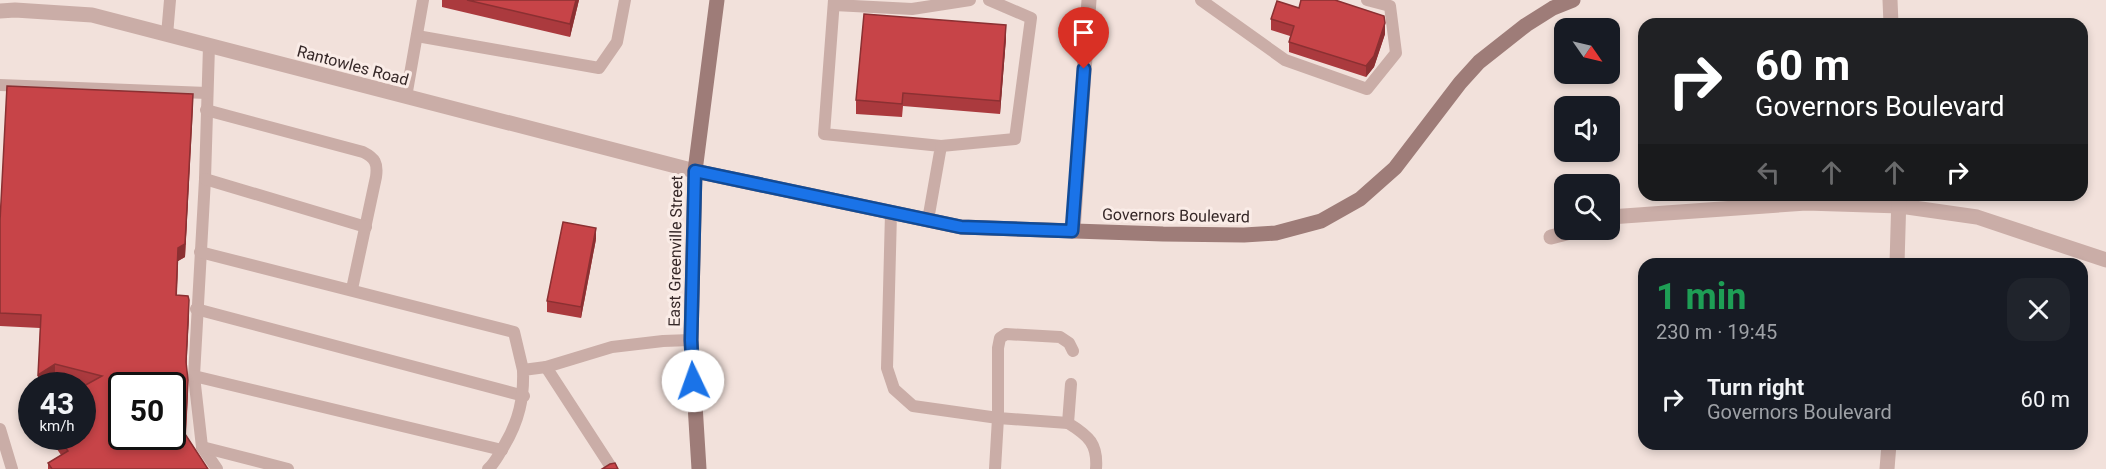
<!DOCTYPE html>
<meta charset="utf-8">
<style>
body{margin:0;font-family:Roboto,sans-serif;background:#20242c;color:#f1f3f6;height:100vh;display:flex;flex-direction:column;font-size:22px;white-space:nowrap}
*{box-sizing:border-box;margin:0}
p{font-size:20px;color:#9ea1a6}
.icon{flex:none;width:33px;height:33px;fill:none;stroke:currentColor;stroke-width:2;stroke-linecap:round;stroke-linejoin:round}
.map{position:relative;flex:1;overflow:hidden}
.details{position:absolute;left:1638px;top:258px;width:450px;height:192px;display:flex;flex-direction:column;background:#171b24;border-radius:18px;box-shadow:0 3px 9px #0003}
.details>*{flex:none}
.top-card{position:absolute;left:1638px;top:18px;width:450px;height:183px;border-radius:18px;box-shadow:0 3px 9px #0003;background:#202124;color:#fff;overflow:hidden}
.needle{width:39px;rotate:124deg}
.controls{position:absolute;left:1554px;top:18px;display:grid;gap:12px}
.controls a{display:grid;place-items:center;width:66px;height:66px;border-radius:12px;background:#171b24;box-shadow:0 3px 9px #0003;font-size:30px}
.speed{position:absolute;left:18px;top:372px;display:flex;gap:12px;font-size:30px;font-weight:700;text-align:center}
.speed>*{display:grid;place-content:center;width:78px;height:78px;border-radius:50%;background:#171b24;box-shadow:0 3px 9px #0003;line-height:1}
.speed small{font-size:15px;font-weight:400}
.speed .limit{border:3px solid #111;border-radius:9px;background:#fff;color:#111}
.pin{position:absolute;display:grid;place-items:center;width:51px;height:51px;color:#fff;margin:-62px -26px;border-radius:50% 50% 50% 0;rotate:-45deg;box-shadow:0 0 6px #0007}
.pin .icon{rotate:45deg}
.me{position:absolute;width:66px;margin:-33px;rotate:357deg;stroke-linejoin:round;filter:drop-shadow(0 0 4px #0008)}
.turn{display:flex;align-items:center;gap:21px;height:126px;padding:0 18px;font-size:27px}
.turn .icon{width:78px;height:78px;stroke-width:2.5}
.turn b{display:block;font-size:42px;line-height:51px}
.lanes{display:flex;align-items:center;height:57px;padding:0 18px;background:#0003;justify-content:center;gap:30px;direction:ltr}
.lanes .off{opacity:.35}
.round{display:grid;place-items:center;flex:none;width:63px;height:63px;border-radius:18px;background:#20242c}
.summary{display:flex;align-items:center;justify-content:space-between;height:102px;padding:0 18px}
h1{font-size:36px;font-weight:700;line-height:45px;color:#1e9e55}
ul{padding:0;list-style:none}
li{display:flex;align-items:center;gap:18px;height:78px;padding:0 18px}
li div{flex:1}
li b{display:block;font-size:22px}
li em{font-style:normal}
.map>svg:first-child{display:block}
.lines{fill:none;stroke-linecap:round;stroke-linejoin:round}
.lane{stroke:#caada7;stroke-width:12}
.street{stroke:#caada7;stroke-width:15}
.secondary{stroke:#9e7c78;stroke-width:15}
.wall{fill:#ab3a3e}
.shaded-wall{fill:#8b3032}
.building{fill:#c74448;stroke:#8b3032;stroke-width:1.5;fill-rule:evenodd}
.route-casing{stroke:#114b97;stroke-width:15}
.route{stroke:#1a73e8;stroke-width:10}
.labels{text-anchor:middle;stroke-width:6;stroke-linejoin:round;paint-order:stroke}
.street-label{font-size:16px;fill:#362828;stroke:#faece7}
</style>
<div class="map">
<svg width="2106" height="469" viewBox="0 0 2106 469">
<rect width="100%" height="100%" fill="#f2e1db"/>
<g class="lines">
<g class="lane">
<path d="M834 0 824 134 941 146 928 220"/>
<path d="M1201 0 1285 60 1367 89 1396 53 1390 6 1367 0"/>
<path d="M834 5 912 9 970 0"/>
<path d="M167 35 170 0"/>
<path d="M417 36 599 68 617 42 625 0"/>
<path d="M209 46 205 179 194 376 202 447 217 469"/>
<path d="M0 85 207 93"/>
<path d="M406 97 423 0"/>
<path d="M206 110 363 152C375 158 378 163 376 177L352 289"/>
<path d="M941 146 1015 139 1031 18 989 0"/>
<path d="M205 179 366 227"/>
<path d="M891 213 887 368 894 389 913 406 998 418 995 469"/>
<path d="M200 252 514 332 523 370"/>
<path d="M196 309 524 396"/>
<path d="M546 367 611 467"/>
<path d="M194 376 502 450"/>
<path d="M1071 384 1068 423C1089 436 1098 444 1096 469"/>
<path d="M1068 423 998 418V348L1000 338 1006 334 1060 337 1069 343 1073 351"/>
<path d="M0 429 12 469"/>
<path d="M202 447 288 469"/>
<path d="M488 469C495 463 499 454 504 446 519 421 524 398 523 370L546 367 612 347 663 341 691 340"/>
</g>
<g class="street">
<path d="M1890 0 1891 24"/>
<path d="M0 11 15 10 92 15 695 171"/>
<path d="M1610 217 1806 203 1900 206 1977 217 2106 260"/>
<path d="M1073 231 1089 0"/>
<path d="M1551 237 1578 230"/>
<path d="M1897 264 1899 195"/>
<path d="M1887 469 1889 444"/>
</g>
<g class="secondary">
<path d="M695 171 961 227 1163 234 1244 235 1276 233 1321 221 1360 199 1395 168 1460 83 1479 62 1526 25 1553 8 1573 0"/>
<path d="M699 469 691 340 695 171 717 0"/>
</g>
</g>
<g class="wall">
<path d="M442 0H579L570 37 442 7Z"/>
<path d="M1299 8 1385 34 1374 67 1366 77 1289 52V42L1290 36 1271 30V19Z"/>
<path d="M1006 38 1000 114 903 106 902 117 856 114V100Z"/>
<path d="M193 107 185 257 178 261 177 295 189 313 186 367 188 394 186 435 208 469H48V463L61 455 48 436H82L87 385 55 377 43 386H38L40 328 0 326V221Z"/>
<path d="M596 239 581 318 547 312V301Z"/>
</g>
<g class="shaded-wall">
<path d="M576 0H579L570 37V24Z"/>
<path d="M1385 23V34L1374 67 1366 77V66Z"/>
<path d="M1006 25V38L1000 114V101Z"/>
<path d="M193 94 185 257 178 261 176 308 178 248Z"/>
<path d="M596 228V239L581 318V307Z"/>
<path d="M189 300V313L186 376V362Z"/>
<path d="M55 364V377L43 386H38V375Z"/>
</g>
<g class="building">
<path d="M467 0H576L570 24Z"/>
<path d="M1301 0H1335L1384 16 1385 23 1374 56 1366 66 1289 42 1294 26 1271 19 1277 1 1299 8Z"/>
<path d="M864 14 1006 25 1000 101 903 93 902 104 856 100Z"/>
<path d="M7 86 193 94 185 244 178 248 176 295 188 296 189 300 186 362 188 380 185 434 208 469H52L48 463 68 451 57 436H82V387L102 376 55 364 38 375 41 315 0 313V221ZM122 386H172V436H122Z"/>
<path d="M563 222 596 228 581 307 547 301Z"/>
<path d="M615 463 618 469H602L610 464Z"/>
</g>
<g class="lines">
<defs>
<path id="route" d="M693 381 691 340 695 171 961 227 1072 231 1084 69"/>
</defs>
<use href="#route" class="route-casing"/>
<use href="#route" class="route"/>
</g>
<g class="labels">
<g class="street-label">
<text transform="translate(353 65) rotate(15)" y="6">Rantowles Road</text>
<text transform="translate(1176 215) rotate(1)" y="6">Governors Boulevard</text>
<text transform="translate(675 251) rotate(-89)" y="6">East Greenville Street</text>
</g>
</g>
</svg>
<div class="controls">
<a><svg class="needle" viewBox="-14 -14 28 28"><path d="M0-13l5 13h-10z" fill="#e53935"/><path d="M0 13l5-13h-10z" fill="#9ea1a6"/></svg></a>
<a><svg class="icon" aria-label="sound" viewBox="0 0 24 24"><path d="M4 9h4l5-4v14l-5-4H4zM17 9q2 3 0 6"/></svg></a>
<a><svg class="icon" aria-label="search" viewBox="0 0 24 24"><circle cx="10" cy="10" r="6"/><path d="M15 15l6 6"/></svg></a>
</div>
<div class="speed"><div>43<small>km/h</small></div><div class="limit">50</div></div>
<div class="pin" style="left:1084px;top:69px;background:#d93025"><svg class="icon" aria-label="arrive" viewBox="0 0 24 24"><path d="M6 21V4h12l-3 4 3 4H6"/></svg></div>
<svg class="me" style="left:693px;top:381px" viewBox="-20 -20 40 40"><circle r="19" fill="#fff"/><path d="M0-13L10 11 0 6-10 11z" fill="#1a73e8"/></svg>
<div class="top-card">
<div class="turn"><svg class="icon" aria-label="right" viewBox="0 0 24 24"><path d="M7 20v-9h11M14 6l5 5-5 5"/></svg><div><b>60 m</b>Governors Boulevard</div></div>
<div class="lanes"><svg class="icon off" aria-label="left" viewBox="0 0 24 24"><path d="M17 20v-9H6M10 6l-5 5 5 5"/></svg><svg class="icon off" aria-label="ahead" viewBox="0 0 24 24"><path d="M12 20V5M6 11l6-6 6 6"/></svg><svg class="icon off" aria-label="ahead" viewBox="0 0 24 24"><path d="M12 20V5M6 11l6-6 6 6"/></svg><svg class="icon" aria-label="right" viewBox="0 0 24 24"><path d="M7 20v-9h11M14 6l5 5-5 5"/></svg></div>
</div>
<section class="details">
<div class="summary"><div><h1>1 min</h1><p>230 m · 19:45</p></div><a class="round"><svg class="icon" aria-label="close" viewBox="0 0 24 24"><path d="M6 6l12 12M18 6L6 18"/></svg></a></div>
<ul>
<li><svg class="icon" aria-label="right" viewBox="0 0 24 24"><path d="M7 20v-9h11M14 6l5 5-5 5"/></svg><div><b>Turn right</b><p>Governors Boulevard</p></div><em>60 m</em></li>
</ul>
</section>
</div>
